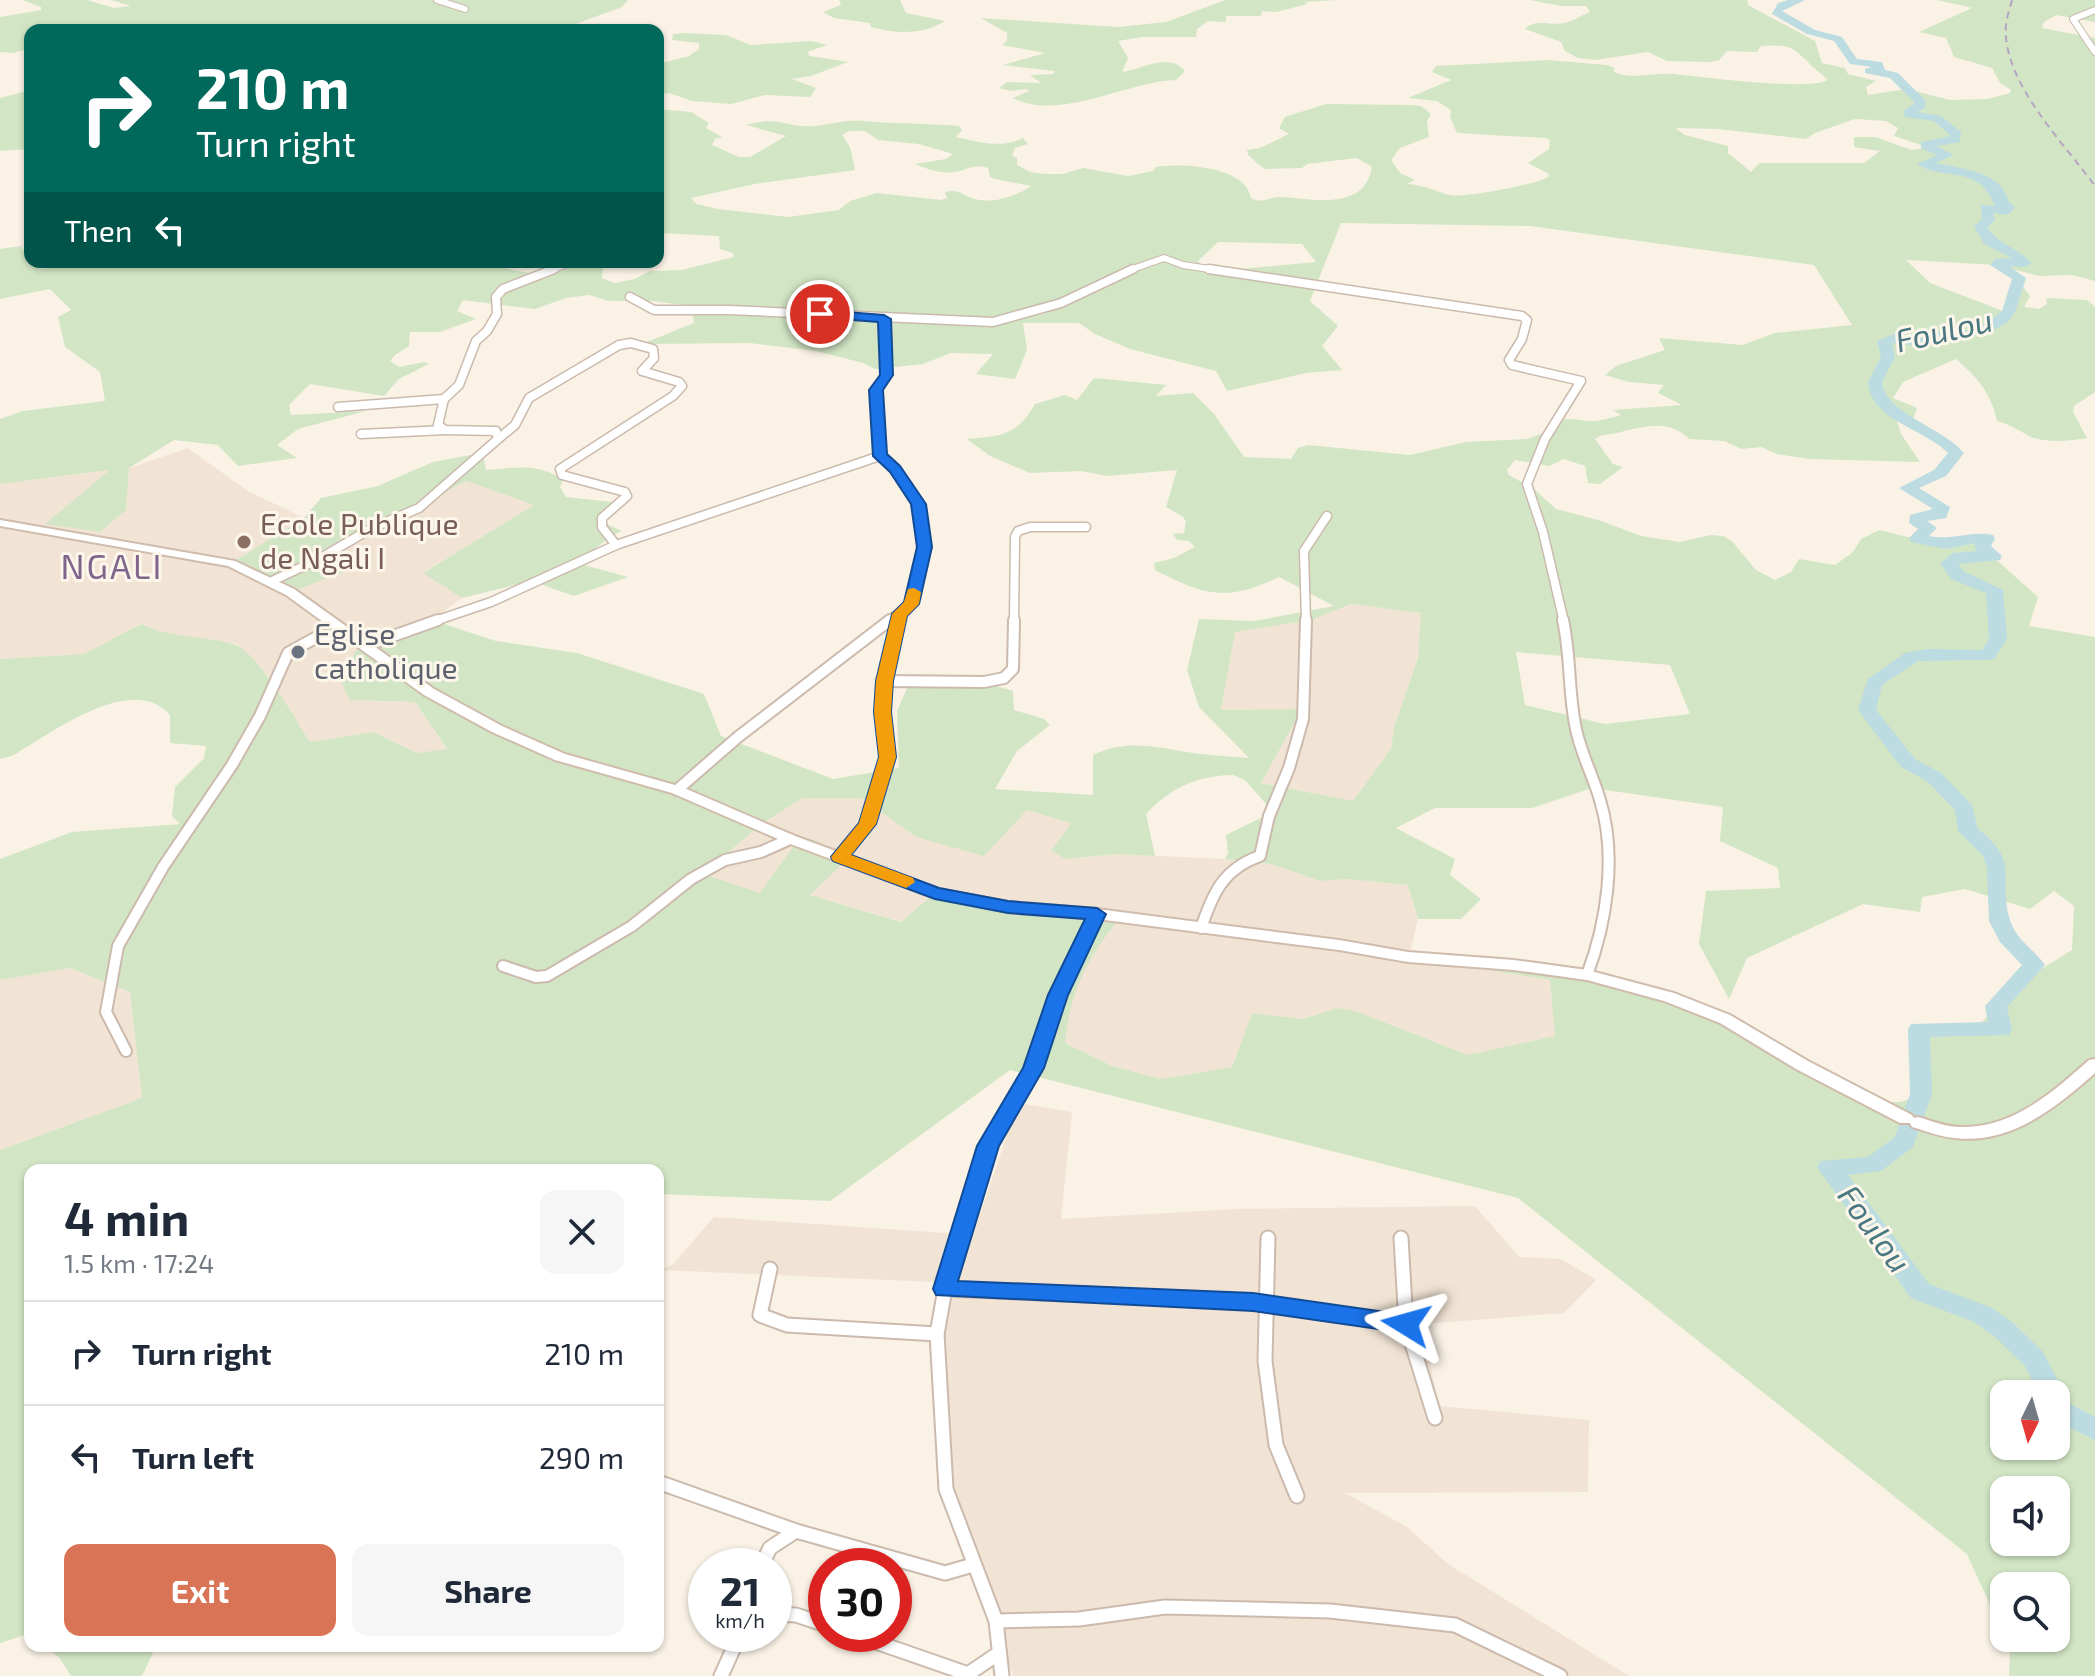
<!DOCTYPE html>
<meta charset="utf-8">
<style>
body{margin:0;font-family:"Exo 2",sans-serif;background:#f6f6f7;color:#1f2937;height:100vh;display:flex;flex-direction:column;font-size:30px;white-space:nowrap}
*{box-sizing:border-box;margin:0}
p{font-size:26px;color:#747a83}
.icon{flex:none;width:44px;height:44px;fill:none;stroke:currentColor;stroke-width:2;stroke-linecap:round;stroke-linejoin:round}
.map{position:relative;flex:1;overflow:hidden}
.panel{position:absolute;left:24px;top:1164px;width:640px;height:488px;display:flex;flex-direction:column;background:#fff;border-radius:16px;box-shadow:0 2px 6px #0004}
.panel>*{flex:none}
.banner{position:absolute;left:24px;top:24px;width:640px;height:244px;border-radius:16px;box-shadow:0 2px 6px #0004;background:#00695c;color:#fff;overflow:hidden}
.needle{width:52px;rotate:185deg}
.tools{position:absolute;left:1990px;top:1380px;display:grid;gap:16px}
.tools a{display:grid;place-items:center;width:80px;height:80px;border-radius:16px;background:#fff;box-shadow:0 2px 6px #0004;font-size:40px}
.speed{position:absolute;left:688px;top:1548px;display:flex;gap:16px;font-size:40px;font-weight:700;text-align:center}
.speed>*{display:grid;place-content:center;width:104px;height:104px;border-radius:50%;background:#fff;box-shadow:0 2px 6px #0004;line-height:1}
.speed small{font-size:20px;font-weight:400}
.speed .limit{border:12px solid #d22;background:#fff;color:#111}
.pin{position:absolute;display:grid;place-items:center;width:68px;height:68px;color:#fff;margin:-34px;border:4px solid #fff;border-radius:50%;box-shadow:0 2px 8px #0007}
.me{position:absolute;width:88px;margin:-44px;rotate:278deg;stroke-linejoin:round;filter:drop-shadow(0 0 6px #0008)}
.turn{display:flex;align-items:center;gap:28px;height:168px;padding:0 40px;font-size:36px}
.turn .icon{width:104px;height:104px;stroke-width:2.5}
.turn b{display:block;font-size:56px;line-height:68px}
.then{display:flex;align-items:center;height:76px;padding:0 40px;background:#0003;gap:16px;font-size:30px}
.round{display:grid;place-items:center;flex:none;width:84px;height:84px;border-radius:16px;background:#f6f6f7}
.overview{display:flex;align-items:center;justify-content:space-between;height:136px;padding:0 40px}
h1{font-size:48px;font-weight:700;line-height:60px}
.action{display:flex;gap:16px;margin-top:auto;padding:16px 40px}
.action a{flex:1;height:92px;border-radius:16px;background:#d97456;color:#fff;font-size:32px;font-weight:700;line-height:92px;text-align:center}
.action a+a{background:#f6f6f7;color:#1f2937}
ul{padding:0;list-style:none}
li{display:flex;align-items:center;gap:24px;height:104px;padding:0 40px;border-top:2px solid #e0e1e3}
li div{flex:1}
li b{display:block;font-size:30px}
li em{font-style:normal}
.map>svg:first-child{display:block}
.residential{fill:#f1e4d4}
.green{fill:#d2e6c5;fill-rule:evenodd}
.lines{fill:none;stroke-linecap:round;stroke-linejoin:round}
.river{fill:#bcdce2;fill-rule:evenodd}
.street-far3-casing{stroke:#cbbaad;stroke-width:8}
.street-far2-casing{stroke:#cbbaad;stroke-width:11}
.street-far1-casing{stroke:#cbbaad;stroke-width:14}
.street-casing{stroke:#cbbaad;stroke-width:17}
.secondary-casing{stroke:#cfbcad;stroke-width:4}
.street-far3{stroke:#fff;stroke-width:6}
.street-far2{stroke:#fff;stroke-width:8}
.street-far1{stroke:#fff;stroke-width:10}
.street{stroke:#fff;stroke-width:13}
.secondary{fill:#fff;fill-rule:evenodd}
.rail{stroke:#b5a5c2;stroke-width:2;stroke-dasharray:7 5;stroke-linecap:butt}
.route{fill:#1a73e8;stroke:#114b97;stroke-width:2}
.slow{fill:#f59e0b}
.education-dot{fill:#8d6e63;stroke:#fdf6eb;stroke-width:3}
.worship-dot{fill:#6b7280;stroke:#fdf6eb;stroke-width:3}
.labels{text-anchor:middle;stroke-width:6;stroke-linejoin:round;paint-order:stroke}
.education-label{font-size:30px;fill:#785e54;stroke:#fdf6eb;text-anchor:start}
.worship-label{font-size:30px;fill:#5b616d;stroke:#fdf6eb;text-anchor:start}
.water-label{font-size:32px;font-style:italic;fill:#497882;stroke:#fdf6eb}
.quarter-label{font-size:34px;letter-spacing:2px;fill:#80658c;stroke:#fdf6eb}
</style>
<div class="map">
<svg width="2095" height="1676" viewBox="0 0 2095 1676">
<rect width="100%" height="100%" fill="#faf2e5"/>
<g class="residential">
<path d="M188 448 248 491 304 518 232 562 343 547 466 481 535 505 424 572 462 598 432 620 351 700 415 702 447 750 417 753 373 732 310 742 268 676 237 644 163 634 141 624 84 654 0 659V484L111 470 46 523 100 532 125 510 129 468Z"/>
<path d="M1351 604 1422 613 1418 658 1394 727 1391 749 1353 801 1261 783 1301 709 1221 710 1235 632 1311 620Z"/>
<path d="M802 798H862L916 837 1027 810 1072 823 1066 859 1117 854 1225 859 1271 864 1320 881 1347 879 1408 885 1418 919 1409 957 1550 980 1555 1036 1468 1055 1358 1012 1339 1009 1302 1019 1252 1013 1232 1067 1161 1079 1112 1066 1065 1043 1070 1003 1090 955 1116 923 935 893 902 922 810 895 760 894 703 874 759 826Z"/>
<path d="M70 968 130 992 142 1098 0 1150V980Z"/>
<path d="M1018 1103 1072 1112 1061 1219 1238 1209 1475 1206 1519 1257 1561 1259 1596 1280 1564 1313 1422 1324 1439 1406 1589 1420 1588 1492 1345 1493 1407 1527 1448 1564 1629 1676H1013L936 1470V1282L661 1270 673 1264 714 1217 973 1235Z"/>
</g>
<g class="green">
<path d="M22 0H87L114 8 131 6 111 0H628L622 7 559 30H30V48L13 53 0 52V17L41 10V7Z"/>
<path d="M839 0H900L906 13 945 21C923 35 896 34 871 27L870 23 834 18 823 12 841 5Z"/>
<path d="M1225 0H1337L1304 2 1308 4 1276 12 1262 11 1261 16H1226V22L1208 21 1197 29 1196 37H1142L1118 41 1128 58 1122 72C1141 69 1170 52 1185 71L1176 80C1128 81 1059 122 1013 98L1029 91 1027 89 1010 91 999 88 1007 82 1041 83 1030 75 1054 74V71L1003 65 1045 53 1002 45 1007 41V33L981 18 1118 27 1166 22Z"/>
<path d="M1530 0H1747L1748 5 1815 41 1822 63 1845 68 1848 74 1876 81 1866 87 1868 95 1907 89 1950 100 1988 99 2010 93 2011 90 2000 83 1992 68 1954 57 1946 38 1919 32 1972 8 1937 0H2095V22L2056 15 2044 22 2042 28 2095 38V281L2072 275 2039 276 1997 265 1906 260 1930 283 2008 313 2019 281 2030 296 2024 307 2039 309 2047 304 2046 298 2087 300 2095 307V392L2074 406 2073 412 2087 438C2070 441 2043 444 2027 435 2017 429 2010 425 1997 421 1991 393 1978 378 1956 359L1903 382 1893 398 1917 408 1912 422 1897 420 1901 434 1920 462 1810 459 1777 454 1761 447 1741 449 1724 441 1689 439C1670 419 1645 426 1621 432 1611 435 1603 433 1595 439L1613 464 1623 467 1600 484 1588 483 1585 466 1564 459 1549 466 1515 460 1507 470 1509 475 1534 489 1556 509 1598 520 1641 536 1680 542 1711 535 1723 536 1732 541 1756 570 1775 580 1791 572 1799 559 1835 565 1853 552 1861 539 1879 530 1928 542 1956 543 1976 536 1987 539 1983 548 2038 597 2029 626 2095 637V1676H2009L2010 1653 2005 1638H2056V1586H2004V1636L1967 1554 1518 1198 1010 1070 830 1201 658 1194V1170H30V1638L25 1635 0 1643V1150L142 1098 130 992 70 968 0 980V859L72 832 180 824 172 816 175 787 204 758 206 746 170 743V715C132 671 50 734 12 756L0 759V659L84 654 141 624C173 639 200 635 233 644 256 649 296 720 310 742L373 732 417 753 447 749 415 702 350 700 339 678 366 636 432 620 496 641 577 653 704 694 721 736 833 779 899 768 897 711 913 675 972 679 1013 691 1014 710 1044 719 1050 725 1017 751 995 789 1093 795V755C1125 740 1152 746 1186 752 1206 755 1228 756 1249 758L1199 707 1187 670 1199 619 1254 621 1334 606 1279 577C1228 602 1205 596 1155 570L1154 563 1174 558 1195 547 1189 541 1177 540 1173 534 1184 533 1186 521 1182 516 1166 507 1177 470 1107 476 1081 471 1030 473 990 456 967 439C1001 436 1017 436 1035 404L1065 395 1077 400 1094 378 1166 385 1156 396 1193 393 1214 414 1244 457 1291 459 1298 448 1308 445 1410 455 1466 442 1527 439 1543 433C1556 411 1575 422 1596 421 1604 420 1613 417 1621 415L1613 410 1682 405 1658 393 1664 385 1629 382 1605 375 1616 366 1665 350 1659 338 1743 345 1775 333 1852 325 1814 265 1530 226 1341 223 1310 301 1338 326 1322 346 1342 370 1306 373 1227 391 1216 371 1130 349 1095 334 1079 323H1023L1027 350 1015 379 976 374 993 354 951 353 923 364 875 369 863 363 816 351 749 343 642 344 694 323 691 306 653 301H609L589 295 566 298 535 309 463 300 457 311 476 319 440 332H410L409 346 395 355 390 361 399 367 424 362 429 364 399 379 384 396 310 384 289 405 291 415 366 411 298 429 277 445 297 458 238 466 218 445 174 440 129 468 126 510 100 532 45 524 110 470 0 484V419L23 411 105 401 100 372 65 347 58 317 71 310 50 289 0 299V249L21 246 30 262 39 269 113 262H501L495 266C511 269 538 277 554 273 573 269 583 254 603 269L602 278 615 283 635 279 650 271 682 270 734 257 733 253 720 249 719 236 658 233V109L691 112 709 123 706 128 722 137 715 139 712 145 739 157H750L786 136 746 125C781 115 785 128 814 126 830 125 848 119 864 121 895 124 927 123 959 126L962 130 956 137C979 142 1000 149 1023 138L1028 144 1015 148 1012 156 1017 158V165L1030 172 1045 174H1063L1083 168 1128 176 1153 171 1156 167C1180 163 1246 166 1251 198 1264 205 1268 196 1281 197 1314 199 1365 211 1372 167L1357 158 1307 164 1302 168 1264 169 1248 155 1247 150 1260 148 1289 134 1279 128 1285 117 1326 104 1411 105 1421 106 1431 114 1427 121 1429 137 1400 148 1391 160 1400 173 1415 180 1407 184C1423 185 1436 191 1449 195 1461 199 1538 184 1548 177L1549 174 1528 163 1549 149 1550 140 1546 138 1457 133 1450 117 1451 110 1437 101 1408 98 1451 80 1432 72 1436 66 1547 60 1607 65 1615 68 1613 71C1628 81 1656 72 1674 74 1700 77 1811 91 1827 80 1823 74 1818 72 1813 67 1792 47 1793 44 1761 46L1757 52 1727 51 1719 60 1711 62 1667 61 1648 52 1595 60 1578 58 1565 51 1561 42 1525 29C1535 18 1550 26 1564 23 1572 22 1582 15 1590 12L1586 6H1561ZM1855 119 1886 121 1898 128 1894 136 1927 147 1912 150 1875 137H1854V147L1880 151 1864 163H1759L1751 172 1728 153V146L1685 135 1675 128 1718 129 1806 139 1815 133ZM849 131H865L878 140 919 144 953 154 946 159 915 164C926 169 942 174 955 172 968 170 974 163 988 168L990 177 995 179 1031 186C1016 196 994 204 975 199 962 196 961 188 945 192L947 198 941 200 877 193 850 201 839 210 788 217 718 209 697 204 691 198 755 184 855 170 850 147 842 135ZM1218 242 1302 244 1316 262 1207 272 1198 261ZM1351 604 1421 613 1418 658 1394 727 1391 749 1353 801 1261 783 1302 709 1221 710 1235 632 1311 620ZM1516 652 1670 665 1690 714 1605 724 1525 705ZM1233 775 1245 780 1273 812 1226 835 1228 853 1225 859 1271 864 1320 881 1347 879 1408 885 1418 919H1461L1481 899 1450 875 1455 859 1396 828 1435 808H1532L1592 788 1723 807 1720 841 1778 868 1780 888 1706 891 1699 944 1729 999 1747 958 1863 904 1920 912 1922 897 1965 889 2030 909 2054 891 2074 906 2072 950 2043 968 2034 965 1982 1022 1919 1029 1921 1094 1901 1102H1874L1725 1019 1587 975 1408 957 1550 980 1555 1036 1468 1055 1358 1012 1339 1008 1302 1019 1252 1013 1232 1067 1161 1079 1112 1066 1065 1043C1071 992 1084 963 1116 923L1105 915 935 893 901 922 810 895 853 854 840 857 822 843 801 836 760 893 703 874 759 826 802 798H862L916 837 984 856 1027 810 1071 823 1051 851 1066 859 1117 854 1155 856 1146 814C1172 787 1196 776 1233 775ZM2004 1394H2056V1446H2004ZM2004 1490H2056V1542H2004Z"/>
<path d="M685 33 726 35 751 45 812 41 827 45 807 52 810 56 848 62 811 76 792 79 816 88 810 97 765 95 731 104 692 101 669 93 658 95V64L689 56 699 49V43L672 40 673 34Z"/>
<path d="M30 90V149L0 151V98Z"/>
<path d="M470 455 484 459 486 470C513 468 541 462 563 481L560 487 566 497 612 502 615 508 604 518 606 524 622 531 611 536 577 563 628 577 574 596 531 581 462 598 423 573 534 505 466 481 343 547 347 571 290 592 231 563 304 518 321 498 378 486 433 462Z"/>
<path d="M43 1646H156L142 1676H71L59 1657Z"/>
</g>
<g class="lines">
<path class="river" d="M1788 0H1805L1782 11 1815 30 1842 37 1857 59 1882 62 1885 70 1898 73 1925 100V108L1917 112 1941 116 1961 132 1960 142 1937 146 1953 155 1936 163C1957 168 1988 170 2002 188 2009 197 2004 197 2015 208L2007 215 1993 213 1995 220 1987 227C1997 244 2018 248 2032 263L2025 267 2009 266 2026 278 2015 312 2008 322 1992 331 1964 340H1939L1923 346 1892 343 1895 357 1882 382C1884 413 1944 428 1964 453L1946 476 1919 488 1950 507 1946 518 1927 521 1937 528 1929 536C1952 541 1971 530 1993 535L1995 539 1991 546 2002 556 2000 560 1958 564 1963 571 2003 590 2007 639 1994 659 1988 660 1918 661 1882 685 1876 710 1915 759 1941 773 1972 805 1978 829C2022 863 1997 878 2010 920 2016 940 2034 949 2045 965L2007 1007 2012 1030 2009 1035 1930 1037 1932 1094 1913 1147 1881 1171 1848 1175 1929 1284 1992 1308 2013 1323 2043 1352 2070 1404 2095 1417V1440L2056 1421V1394H2039L2025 1366 1995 1337 1974 1322 1911 1298 1817 1167 1821 1161 1868 1157 1895 1137 1910 1094 1908 1029 1911 1024 1988 1022 1985 1006 2022 965 2000 942 1989 921 1987 868 1983 856 1958 831 1955 810 1927 781 1901 767 1858 710 1868 679 1905 653 1927 649 1982 650 1989 639 1986 593 1951 579 1940 563 1953 553 1977 551 1974 547 1976 543 1946 549 1911 542 1909 538 1918 529 1909 523 1910 515 1933 509 1899 488 1934 470 1948 453C1925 429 1870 420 1868 382L1881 357 1877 341 1894 334 1921 338 1938 332H1961L1983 325 2002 311 2012 279 1990 265 1995 259 2012 258 1984 244 1974 226 1982 219 1981 205 1995 206C1977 162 1947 183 1917 164L1937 155 1921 148V142L1951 136 1934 121 1905 117 1904 111 1915 103 1890 78 1865 73V69L1872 67 1850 64 1834 41 1807 34 1772 14 1778 3Z"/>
<defs>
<g id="street-far3">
<path d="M437 0 465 9"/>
<path d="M2095 10 2073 19 2095 52"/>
<path d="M549 271 572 262"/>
<path d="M1127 271 1164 258 1183 265 1222 271"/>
</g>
<g id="street-far2">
<path d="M1209 269 1522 316 1527 320 1522 339 1509 360 1512 365 1581 381 1545 439 1527 484 1543 532 1564 622"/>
<path d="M630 297 654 310H729L993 322 1061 303 1133 269"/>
<path d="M884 319 886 375 876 390 880 456 895 469 918 504 924 547 911 604 887 622"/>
<path d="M338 407 444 399"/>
<path d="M361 434 445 430"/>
<path d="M498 439 515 425 529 398 619 345 631 343 653 349 654 358 642 371 679 382 682 386 673 396 560 469 562 475 625 492 627 496 602 518V527L616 545"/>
<path d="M270 582 319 559 372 528 419 508 498 439 496 431 445 430 438 425 444 399 459 385 476 341 487 331 497 314 496 297 503 289 554 269"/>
<path d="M432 622 491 602 616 545 880 456"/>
<path d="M898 622 900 614"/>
<path d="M1014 622 1015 537 1018 531 1030 527H1086"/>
<path d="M1306 622 1304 551 1327 516"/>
</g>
<g id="street-far1">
<path d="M1563 620C1571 657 1568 688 1575 724 1579 750 1593 775 1600 800 1617 855 1607 922 1587 975"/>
<path d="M365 646 438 620"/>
<path d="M884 681 984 682 1004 678 1013 669 1014 620"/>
<path d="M677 790 738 737 890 620"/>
<path d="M840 857 867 824 888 757 883 712 884 681 898 620"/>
<path d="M1201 928C1213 893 1223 869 1260 856L1269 816 1289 768 1303 719 1306 620"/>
<path d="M503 966 536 977 547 976 632 926 691 879 725 860 761 852 790 839"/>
<path d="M126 1051 106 1012 118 946 163 867 232 765 260 716 288 653 317 637 349 632"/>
<path d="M1027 1080 1034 1068 1058 995 1097 914"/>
</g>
<g id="street">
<path d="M1268 1238 1265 1361 1276 1445 1297 1496"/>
<path d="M1401 1238 1406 1324 1435 1418"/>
<path d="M770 1269 760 1315 787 1325 937 1334"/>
<path d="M945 1289 1253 1302 1406 1324"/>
<path d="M658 1482 796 1531 945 1573 973 1565"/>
<path d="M761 1566 770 1548 796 1531"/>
<path d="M774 1614 796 1615 826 1625"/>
<path d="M996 1621 1079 1619 1165 1607 1330 1611 1455 1625 1560 1676"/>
<path d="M853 1634 968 1674 999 1653"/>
<path d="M721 1676 740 1634"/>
<path d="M1002 1676 996 1621 946 1489 937 1334 945 1289 988 1146 1028 1078"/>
</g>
<path id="secondary" d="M0 520 235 561 294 589 434 689 502 726 565 754 682 787 795 836 938 889 1008 902 1097 909 1339 940 1408 952 1514 960 1587 970 1674 993 1730 1015 1808 1061 1912 1115 1914 1118 1918 1117C1932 1121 1946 1127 1960 1127 2012 1129 2053 1092 2089 1060L2095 1059V1073C2057 1107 2010 1145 1955 1138 1941 1137 1926 1131 1912 1127L1910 1123H1900L1796 1069 1720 1023 1664 1001 1587 980 1514 970 1408 962 1339 950 1097 919 1008 912 930 896 785 842 672 793 555 760 492 732 424 695 286 595 228 566 0 526Z"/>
</defs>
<use href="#street-far3" class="street-far3-casing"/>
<use href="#street-far2" class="street-far2-casing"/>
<use href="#street-far1" class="street-far1-casing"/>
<use href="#street" class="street-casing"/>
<use href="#secondary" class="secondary-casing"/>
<use href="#street-far3" class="street-far3"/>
<use href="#street-far2" class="street-far2"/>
<use href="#street-far1" class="street-far1"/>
<use href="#street" class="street"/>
<use href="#secondary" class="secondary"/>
<path class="rail" d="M2012 0C2010 8 2007 16 2006 24 2001 81 2064 143 2095 186"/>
</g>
<path class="route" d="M820 310 884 315 891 319 893 375 883 390 887 454 900 466 926 504 932 547 919 604 907 616 893 681 891 712 896 757 876 824 851 855 939 888 1008 901 1097 908 1106 914 1068 995 1044 1068 999 1146 958 1281 1253 1293 1406 1315 1414 1318 1417 1324 1414 1331 1406 1333 1253 1311 936 1295 933 1289 977 1146 1023 1068 1048 995 1085 919 1008 913 935 899 833 861 831 857 859 823 879 757 874 712 876 681 892 614 904 602 917 547 911 504 890 472 873 456 869 390 880 375 878 322 816 317V312Z"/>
<path class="slow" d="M914 588 921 592 919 604 907 616 893 681 891 712 896 757 876 824 851 855 913 878 915 882 906 888 833 861 831 857 859 823 879 757 874 712 876 681 892 614 904 602 908 589Z"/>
<circle class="education-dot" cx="244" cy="542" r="8"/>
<circle class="worship-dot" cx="298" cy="652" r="8"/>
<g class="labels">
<g class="education-label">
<text x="260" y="535">Ecole Publique<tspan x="260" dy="34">de Ngali I</tspan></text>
</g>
<g class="worship-label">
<text x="314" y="645">Eglise<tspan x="314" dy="34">catholique</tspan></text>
</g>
<g class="water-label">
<text transform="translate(1944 331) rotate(-13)" y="11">Foulou</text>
<text transform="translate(1874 1229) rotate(54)" y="11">Foulou</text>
</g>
<g class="quarter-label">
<text x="112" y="579">NGALI</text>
</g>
</g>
</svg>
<div class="tools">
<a><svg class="needle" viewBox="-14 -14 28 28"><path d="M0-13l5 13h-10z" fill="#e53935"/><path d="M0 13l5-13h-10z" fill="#747a83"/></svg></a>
<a><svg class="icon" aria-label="sound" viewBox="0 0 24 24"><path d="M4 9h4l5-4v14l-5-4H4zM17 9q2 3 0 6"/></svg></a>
<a><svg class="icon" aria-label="search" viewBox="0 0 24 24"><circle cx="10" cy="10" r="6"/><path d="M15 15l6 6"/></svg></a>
</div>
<div class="speed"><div>21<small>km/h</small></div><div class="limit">30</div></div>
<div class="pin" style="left:820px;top:314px;background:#d93025"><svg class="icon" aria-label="arrive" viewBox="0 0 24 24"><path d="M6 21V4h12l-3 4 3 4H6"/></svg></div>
<svg class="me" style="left:1406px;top:1324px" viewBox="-20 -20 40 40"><path d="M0-17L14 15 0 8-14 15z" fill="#1a73e8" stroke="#fff" stroke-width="4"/></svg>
<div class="banner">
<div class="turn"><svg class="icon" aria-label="right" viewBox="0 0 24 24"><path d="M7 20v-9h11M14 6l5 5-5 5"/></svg><div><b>210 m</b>Turn right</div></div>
<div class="then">Then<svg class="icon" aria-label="left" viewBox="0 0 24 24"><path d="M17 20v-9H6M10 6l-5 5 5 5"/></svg></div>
</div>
<section class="panel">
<div class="overview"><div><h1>4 min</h1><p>1.5 km · 17:24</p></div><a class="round"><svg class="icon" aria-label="close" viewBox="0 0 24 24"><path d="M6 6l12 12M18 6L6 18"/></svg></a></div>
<ul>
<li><svg class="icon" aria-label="right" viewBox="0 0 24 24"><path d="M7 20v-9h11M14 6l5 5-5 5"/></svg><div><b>Turn right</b></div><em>210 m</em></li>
<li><svg class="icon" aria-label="left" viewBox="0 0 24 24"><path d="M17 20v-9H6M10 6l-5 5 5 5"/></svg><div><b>Turn left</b></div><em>290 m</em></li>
</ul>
<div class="action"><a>Exit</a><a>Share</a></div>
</section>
</div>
